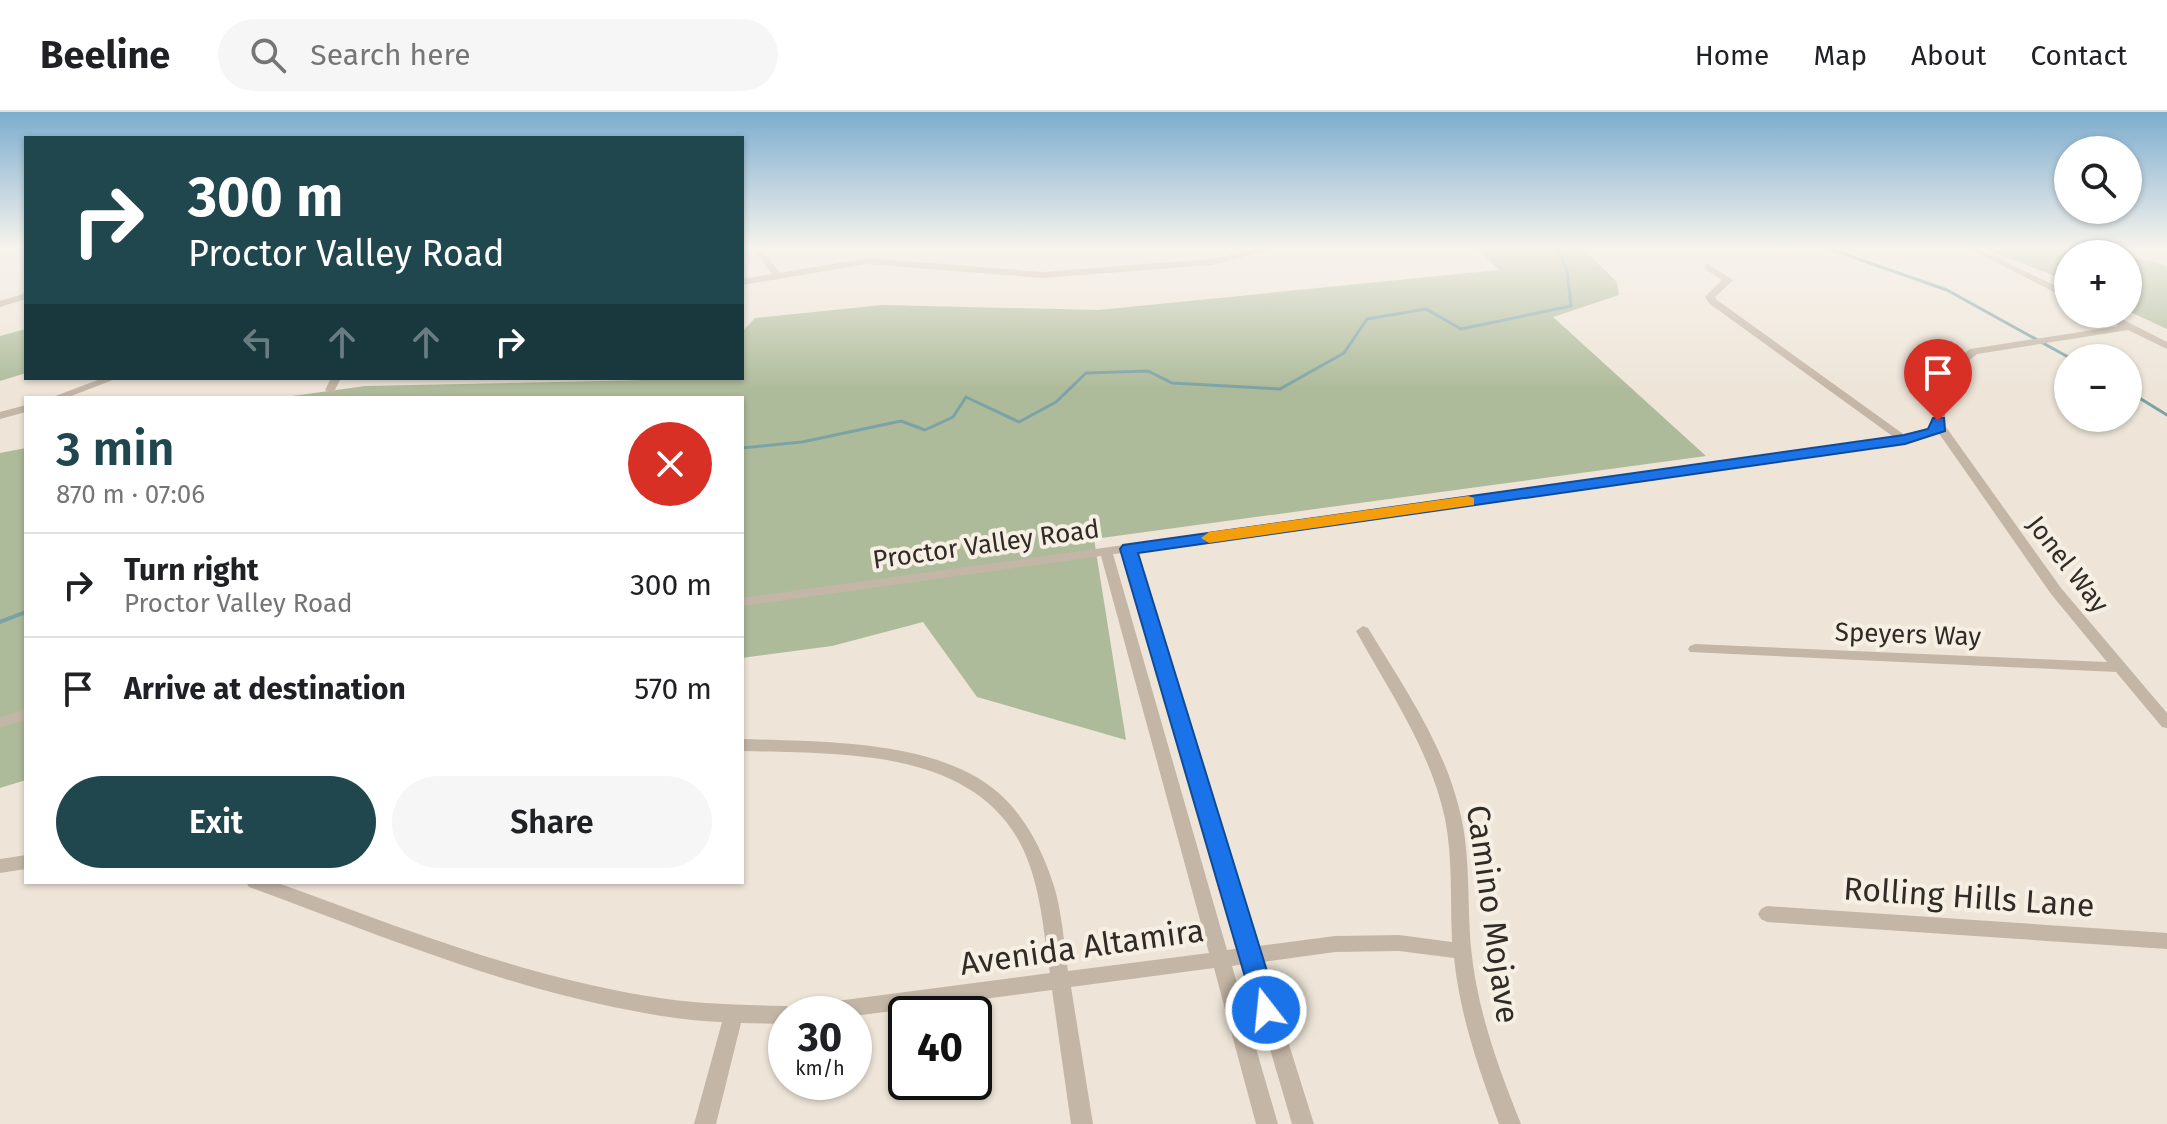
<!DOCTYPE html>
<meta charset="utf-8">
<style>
body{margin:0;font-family:"Fira Sans",sans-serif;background:#f6f6f6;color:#202124;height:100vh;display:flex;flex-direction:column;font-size:30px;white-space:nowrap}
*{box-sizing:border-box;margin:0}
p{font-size:26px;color:#757577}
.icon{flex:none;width:44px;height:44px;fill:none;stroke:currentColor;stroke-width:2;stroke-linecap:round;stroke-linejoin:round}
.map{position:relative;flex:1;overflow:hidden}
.side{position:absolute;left:24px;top:284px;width:720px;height:488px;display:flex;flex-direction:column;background:#fff;border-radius:0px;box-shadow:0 2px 6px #0004}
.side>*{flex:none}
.banner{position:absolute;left:24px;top:24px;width:720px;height:244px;border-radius:0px;box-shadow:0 2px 6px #0004;background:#20474d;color:#fff;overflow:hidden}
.tools{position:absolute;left:2054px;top:24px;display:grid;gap:16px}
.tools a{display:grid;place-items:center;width:88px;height:88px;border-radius:50%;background:#fff;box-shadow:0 2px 6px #0004;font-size:40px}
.speed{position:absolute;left:768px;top:884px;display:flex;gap:16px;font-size:40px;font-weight:700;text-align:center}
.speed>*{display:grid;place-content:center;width:104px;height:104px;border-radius:50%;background:#fff;box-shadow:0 2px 6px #0004;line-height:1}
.speed small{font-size:20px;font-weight:400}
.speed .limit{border:4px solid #111;border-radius:12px;background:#fff;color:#111}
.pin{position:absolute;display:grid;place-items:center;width:68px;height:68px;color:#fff;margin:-82px -34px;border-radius:50% 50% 50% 0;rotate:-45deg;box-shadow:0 0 8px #0007}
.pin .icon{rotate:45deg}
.me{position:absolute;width:88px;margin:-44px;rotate:344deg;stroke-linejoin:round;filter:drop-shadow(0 0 6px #0008)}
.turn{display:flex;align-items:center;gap:28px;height:168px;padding:0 32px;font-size:36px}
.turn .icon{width:104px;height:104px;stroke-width:2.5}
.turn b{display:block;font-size:56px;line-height:68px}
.lanes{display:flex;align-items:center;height:76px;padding:0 32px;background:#0003;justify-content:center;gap:40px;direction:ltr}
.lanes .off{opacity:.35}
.round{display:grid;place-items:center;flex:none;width:84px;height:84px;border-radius:42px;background:#f6f6f6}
.overview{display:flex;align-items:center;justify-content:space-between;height:136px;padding:0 32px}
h1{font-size:48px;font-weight:600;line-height:60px;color:#20474d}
.action{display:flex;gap:16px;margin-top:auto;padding:16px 32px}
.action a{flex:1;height:92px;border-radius:48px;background:#20474d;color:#fff;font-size:32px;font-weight:600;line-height:92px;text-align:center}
.action a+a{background:#f6f6f6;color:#202124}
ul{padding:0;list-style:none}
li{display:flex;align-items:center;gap:24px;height:104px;padding:0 32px;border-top:2px solid #e0e0e0}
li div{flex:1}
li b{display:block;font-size:30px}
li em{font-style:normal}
header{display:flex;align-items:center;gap:48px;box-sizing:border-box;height:112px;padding:0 40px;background:#fff;border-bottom:2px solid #e0e0e0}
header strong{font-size:38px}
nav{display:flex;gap:44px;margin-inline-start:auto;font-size:28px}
.search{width:560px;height:72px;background:#f6f6f6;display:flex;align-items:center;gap:20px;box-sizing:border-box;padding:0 28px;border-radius:44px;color:#757577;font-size:30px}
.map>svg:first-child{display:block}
.green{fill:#aebb9a}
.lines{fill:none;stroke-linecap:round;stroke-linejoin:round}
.stream-far1{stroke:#7ba2a7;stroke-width:3}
.stream{stroke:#7ba2a7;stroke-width:4}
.minor{fill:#c4b6a6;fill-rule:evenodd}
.route{fill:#1a73e8;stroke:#114b97;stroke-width:2}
.slow{fill:#f59e0b}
.labels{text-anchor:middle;stroke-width:8;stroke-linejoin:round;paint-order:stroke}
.street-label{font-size:26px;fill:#312a26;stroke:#f6efe4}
.near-street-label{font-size:32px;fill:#312a26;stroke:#f6efe4}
</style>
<header>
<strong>Beeline</strong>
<div class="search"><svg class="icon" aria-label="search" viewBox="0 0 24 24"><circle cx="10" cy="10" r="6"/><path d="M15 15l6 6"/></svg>Search here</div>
<nav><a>Home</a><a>Map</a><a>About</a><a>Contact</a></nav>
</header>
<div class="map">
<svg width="2167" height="1012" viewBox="0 0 2167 1012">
<rect width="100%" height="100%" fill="#eee5d8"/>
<g class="green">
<path d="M1476 136H1582L1617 170 1619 183 1553 205 1706 344 1094 427 1126 628 977 585 923 510 832 534 742 546V286H278L365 274 742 266V220L755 206 883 193 1098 198 1499 158Z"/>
<path d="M1985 136H2143L2101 142H2068V170C2039 156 2014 150 1985 136Z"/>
<path d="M2128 146 2153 149 2167 155V217L2128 199Z"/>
<path d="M26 217V261L0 269V224Z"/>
<path d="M26 336V668L0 676V341Z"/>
</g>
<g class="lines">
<g class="stream-far1">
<path d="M1827 136 1947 178 2070 246"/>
<path d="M2128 279 2167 303"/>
<path d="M742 336 802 330 901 309 925 318 953 305 966 285 1019 310 1056 290 1086 261 1148 259 1172 271 1280 277 1344 241 1367 207 1426 197 1461 217 1571 194 1567 158 1557 136"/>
</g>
<path class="stream" d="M0 510 26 500"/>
<g class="minor">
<path d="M752 136H760L780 161 867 146 1042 160 1212 147 1263 136H1277L1212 153 1042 166 867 152 742 173V167L772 162Z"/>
<path d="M1968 136H1978L2068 180V187Z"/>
<path d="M1708 152 1733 168 1715 185 1717 188 1906 324 1934 313C1930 283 1946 255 1970 237L2119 214 2099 202H2112L2167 230V237L2128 218 1977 242C1954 259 1941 285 1946 315L2061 476 2167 601V616L2162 615 2116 560 1690 540 1688 537 1690 534 1695 532 2107 550 2051 482 1938 320 1905 331 1136 439 1258 834 1335 824 1399 823 1452 830C1450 789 1453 747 1445 707 1431 639 1389 579 1356 519L1363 514 1368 516C1402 572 1443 631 1459 696 1471 741 1467 789 1471 836 1477 897 1498 955 1521 1012H1499C1479 958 1460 904 1454 846L1399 839 1335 840 1263 850 1314 1012H1292L1245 852 1232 854 1278 1012H1256L1214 856 1071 875 1093 1012H1071L1052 878 854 904V902H796L799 896 806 893 1050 861C1043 818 1041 771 1020 731 969 635 836 642 744 639L742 638V628L744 627C823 630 949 627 1007 689 1030 713 1044 743 1054 774 1062 801 1064 831 1068 859L1209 841 1101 444 742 494V486L1895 326 1710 192 1705 185 1722 168 1705 157V153ZM1124 441 1241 836 1227 838 1113 442Z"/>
<path d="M26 181V187L0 195V189Z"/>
<path d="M103 266H118L66 286H50Z"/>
<path d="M331 266H341L334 280 330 281 325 278Z"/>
<path d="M26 293V300L0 307V300Z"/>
<path d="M26 598V608L0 615V605Z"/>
<path d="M26 743V757L0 761V747Z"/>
<path d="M246 770H275C397 814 518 863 647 884 693 892 739 893 786 894L793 897 795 902H786V912L741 911 716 1012H694L722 910C685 909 649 902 613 895 488 869 368 819 249 775Z"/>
<path d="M1767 794 2167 821V837L1767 810 1761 807 1758 802 1761 797Z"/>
</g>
</g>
<linearGradient id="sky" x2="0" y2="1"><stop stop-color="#7cadce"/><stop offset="0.49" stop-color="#f7f3ed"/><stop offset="1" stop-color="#f7f3ed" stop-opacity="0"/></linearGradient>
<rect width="2167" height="277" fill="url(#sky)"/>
<path class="route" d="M1933 306H1944L1945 319 1905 332 1138 441 1279 898 1275 906 1266 910 1257 906 1120 437 1123 433 1904 323 1928 317Z"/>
<path class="slow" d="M1468 384 1474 386V393L1209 431 1201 426 1209 420Z"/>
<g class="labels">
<g class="street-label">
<text transform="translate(986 432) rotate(-8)" y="9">Proctor Valley Road</text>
<text transform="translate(2068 452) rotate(52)" y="9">Jonel Way</text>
<text transform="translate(1908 522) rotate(2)" y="9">Speyers Way</text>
</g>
<g class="near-street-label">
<text transform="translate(1969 785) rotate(4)" y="11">Rolling Hills Lane</text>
<text transform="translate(1493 802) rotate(82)" y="11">Camino Mojave</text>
<text transform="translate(1082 835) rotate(-8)" y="11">Avenida Altamira</text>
</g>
</g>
</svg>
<div class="tools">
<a><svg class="icon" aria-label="search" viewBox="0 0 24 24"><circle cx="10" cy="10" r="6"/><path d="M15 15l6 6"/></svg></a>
<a>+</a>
<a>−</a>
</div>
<div class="speed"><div>30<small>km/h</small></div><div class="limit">40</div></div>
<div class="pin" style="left:1938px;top:309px;background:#d93025"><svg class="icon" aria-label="arrive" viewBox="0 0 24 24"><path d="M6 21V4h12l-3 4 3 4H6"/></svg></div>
<svg class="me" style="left:1266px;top:898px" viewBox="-20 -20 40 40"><circle r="17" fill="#1a73e8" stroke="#fff" stroke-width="3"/><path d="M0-11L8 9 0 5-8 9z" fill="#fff"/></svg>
<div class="banner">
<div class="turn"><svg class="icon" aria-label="right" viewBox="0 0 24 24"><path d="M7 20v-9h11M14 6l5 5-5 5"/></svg><div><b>300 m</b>Proctor Valley Road</div></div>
<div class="lanes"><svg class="icon off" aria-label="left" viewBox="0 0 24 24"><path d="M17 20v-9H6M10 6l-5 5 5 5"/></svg><svg class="icon off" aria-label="ahead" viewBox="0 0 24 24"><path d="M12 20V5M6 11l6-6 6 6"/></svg><svg class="icon off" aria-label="ahead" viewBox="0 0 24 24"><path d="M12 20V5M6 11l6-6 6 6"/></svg><svg class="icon" aria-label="right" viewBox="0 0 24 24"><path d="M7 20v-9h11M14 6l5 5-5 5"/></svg></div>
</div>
<section class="side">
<div class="overview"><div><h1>3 min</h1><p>870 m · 07:06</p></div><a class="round" style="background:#d93025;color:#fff"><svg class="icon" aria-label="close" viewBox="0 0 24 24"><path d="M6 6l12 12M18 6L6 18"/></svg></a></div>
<ul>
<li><svg class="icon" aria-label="right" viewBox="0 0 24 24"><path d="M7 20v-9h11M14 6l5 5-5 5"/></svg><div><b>Turn right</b><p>Proctor Valley Road</p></div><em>300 m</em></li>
<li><svg class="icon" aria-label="arrive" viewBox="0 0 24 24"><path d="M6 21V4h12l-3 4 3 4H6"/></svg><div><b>Arrive at destination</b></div><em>570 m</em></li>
</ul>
<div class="action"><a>Exit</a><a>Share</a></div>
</section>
</div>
